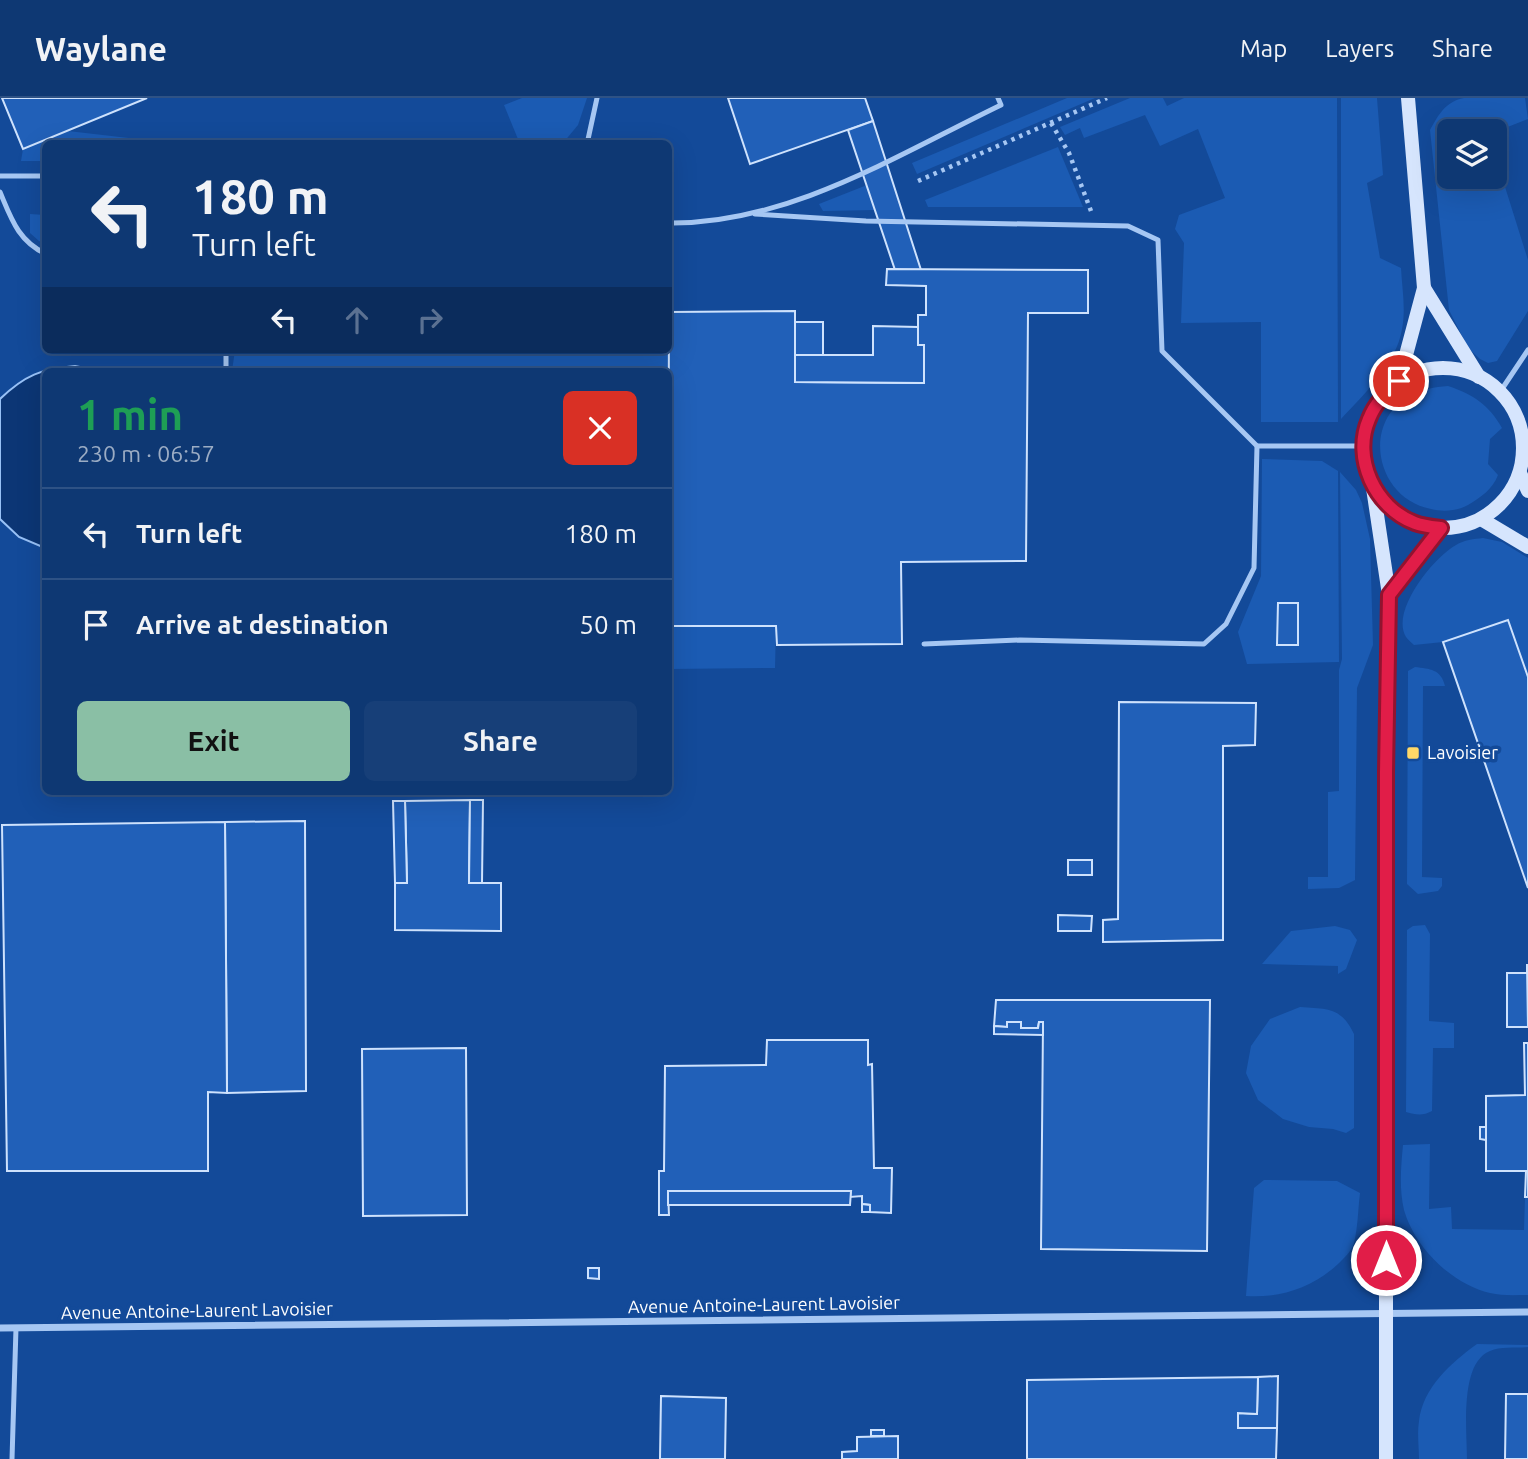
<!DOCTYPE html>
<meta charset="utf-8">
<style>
body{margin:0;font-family:Ubuntu,sans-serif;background:#173f78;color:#f1f3f6;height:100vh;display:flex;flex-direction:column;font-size:26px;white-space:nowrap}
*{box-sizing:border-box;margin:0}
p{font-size:23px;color:#9bacc4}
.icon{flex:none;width:38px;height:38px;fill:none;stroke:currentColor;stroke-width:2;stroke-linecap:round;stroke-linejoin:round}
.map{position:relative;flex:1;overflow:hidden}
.details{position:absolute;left:42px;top:270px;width:630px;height:427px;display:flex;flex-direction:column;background:#0e3873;border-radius:10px;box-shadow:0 7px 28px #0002,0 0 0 2px #2e5285}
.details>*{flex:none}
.banner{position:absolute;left:42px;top:42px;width:630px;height:214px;border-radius:10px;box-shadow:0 7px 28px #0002,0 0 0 2px #2e5285;background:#0e3873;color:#f1f3f6;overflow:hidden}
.tools{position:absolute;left:1437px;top:21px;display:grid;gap:14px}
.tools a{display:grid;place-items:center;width:70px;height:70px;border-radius:10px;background:#0e3873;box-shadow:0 7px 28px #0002,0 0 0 2px #2e5285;font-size:35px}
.pin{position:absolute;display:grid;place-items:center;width:60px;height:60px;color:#fff;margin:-30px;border:4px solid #fff;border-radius:50%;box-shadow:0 2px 7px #0007}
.me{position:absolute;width:77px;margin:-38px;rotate:0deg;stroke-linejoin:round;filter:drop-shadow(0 0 5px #0008)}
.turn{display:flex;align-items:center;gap:24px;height:147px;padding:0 35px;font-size:32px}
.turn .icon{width:91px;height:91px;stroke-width:2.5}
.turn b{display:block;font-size:49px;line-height:60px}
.lanes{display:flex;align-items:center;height:66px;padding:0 35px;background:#0003;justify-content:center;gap:35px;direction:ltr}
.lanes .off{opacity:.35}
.round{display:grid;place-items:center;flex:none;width:74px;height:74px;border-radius:10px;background:#173f78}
.overview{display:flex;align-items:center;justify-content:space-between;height:119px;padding:0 35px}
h1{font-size:42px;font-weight:600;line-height:52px;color:#1e9e55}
.primary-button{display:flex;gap:14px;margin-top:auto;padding:14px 35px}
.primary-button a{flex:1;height:80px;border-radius:10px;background:#8abfa5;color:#111;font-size:28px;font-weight:600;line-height:80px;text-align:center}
.primary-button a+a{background:#173f78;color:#f1f3f6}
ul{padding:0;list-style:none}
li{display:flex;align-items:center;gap:21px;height:91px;padding:0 35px;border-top:2px solid #2e5285}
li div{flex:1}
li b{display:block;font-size:26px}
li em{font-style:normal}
header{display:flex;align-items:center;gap:42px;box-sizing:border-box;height:98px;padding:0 35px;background:#0e3873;border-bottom:2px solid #2e5285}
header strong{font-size:33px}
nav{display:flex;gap:38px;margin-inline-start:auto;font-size:24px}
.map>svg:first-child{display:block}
.green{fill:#1b5bb3}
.water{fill:#0c3675;stroke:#98c1f6;stroke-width:2}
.building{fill:#2160b8;stroke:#cee2fd;stroke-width:2}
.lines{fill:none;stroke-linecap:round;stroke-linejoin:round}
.path{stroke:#a6c7f3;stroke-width:4.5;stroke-dasharray:3.5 5;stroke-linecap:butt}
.lane{stroke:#a6c7f3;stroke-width:5}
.street{stroke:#a6c7f3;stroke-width:7}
.secondary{stroke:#d6e5fd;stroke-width:14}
.route-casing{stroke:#92132f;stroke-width:18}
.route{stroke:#e11d48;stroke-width:12}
.poi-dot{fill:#ffd868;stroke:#134a99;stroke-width:2.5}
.labels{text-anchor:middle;stroke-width:7;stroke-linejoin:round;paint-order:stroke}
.poi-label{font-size:18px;fill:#fff;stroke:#134a99;text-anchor:start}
.street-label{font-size:18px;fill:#fff;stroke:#134a99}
</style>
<header>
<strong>Waylane</strong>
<nav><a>Map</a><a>Layers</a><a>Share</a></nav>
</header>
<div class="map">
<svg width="1528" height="1361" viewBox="0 0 1528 1361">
<rect width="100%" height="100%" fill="#134a99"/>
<g class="green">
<path d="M522 0H587L578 27 563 45 520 46 504 7Z"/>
<path d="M1067 0H1095L917 76 912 65Z"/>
<path d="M1130 0H1163L1167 8 1184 0H1337L1338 324H1261V224L1181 225 1184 145 1175 131 1179 117 1225 100 1198 31 1160 48 1145 17 1084 40 1080 30 1065 37 1060 29Z"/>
<path d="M1341 0H1377L1383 77 1367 85 1380 160 1401 170C1402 190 1406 211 1402 231 1396 267 1364 296 1341 321Z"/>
<path d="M1464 0H1525L1528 21 1495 34 1449 33V79H1494L1495 57 1528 162V213L1497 263 1488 265 1480 261 1468 250 1449 212 1430 32C1439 16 1445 4 1464 0Z"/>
<path d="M68 33 172 45 46 46 45 63H21L23 51Z"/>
<path d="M1058 49 1083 109H928L925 102Z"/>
<path d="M867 87 875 112 823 113 819 106Z"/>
<path d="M30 116 45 117V145L39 143 30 135Z"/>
<path d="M669 214 668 273H232L235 252H668Z"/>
<path d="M1448 288C1473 296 1489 307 1502 330L1490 341 1488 366 1498 377C1493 391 1480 400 1468 407 1457 413 1443 414 1431 411 1376 401 1360 324 1411 297 1423 291 1434 289 1448 288Z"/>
<path d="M1262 361 1322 363 1338 373 1339 564 1247 566 1238 534 1261 478Z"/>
<path d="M1340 374 1356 392 1362 405 1370 441 1373 547 1357 590 1355 782 1339 790 1308 791V779H1328V694L1339 693V572L1342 561Z"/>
<path d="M1483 440 1502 444 1528 460V579L1508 522 1443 544 1414 547C1411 544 1408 542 1406 539 1390 513 1434 459 1456 447 1464 442 1474 441 1483 440Z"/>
<path d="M668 528H776L775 570 669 571Z"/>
<path d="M1415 569C1430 571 1441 571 1445 588H1423L1422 779 1442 780V788L1438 793 1418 796 1407 786 1408 573Z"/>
<path d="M1425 827 1430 836 1429 923 1454 925V950H1433L1432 1013C1423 1018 1416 1017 1406 1014L1407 832 1413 828Z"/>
<path d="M1335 828 1350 832 1357 842 1346 871 1338 876V868L1262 866 1291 833Z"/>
<path d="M1300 909C1328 911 1341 909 1354 936V1030L1346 1035 1333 1031 1309 1029 1283 1021 1258 1002 1246 975 1251 948 1270 921Z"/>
<path d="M1430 1046 1429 1111 1451 1109 1452 1131 1524 1132 1525 1099H1528V1197C1516 1197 1502 1198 1490 1195 1452 1186 1415 1150 1404 1112 1399 1091 1401 1068 1403 1047Z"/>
<path d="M1264 1082 1337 1083 1360 1095C1358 1111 1358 1129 1354 1145 1352 1153 1344 1160 1338 1166 1312 1190 1281 1200 1246 1198L1254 1090Z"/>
<path d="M1477 1246 1528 1247V1249C1516 1250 1501 1248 1490 1253 1459 1265 1467 1334 1467 1361H1419C1419 1349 1417 1335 1419 1323 1423 1289 1451 1265 1477 1246Z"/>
</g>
<path class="water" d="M75 268 99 273H46L45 450 19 439 0 421V301C25 277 41 271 75 268Z"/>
<g class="building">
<path d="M2 0H147L23 51Z"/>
<path d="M728 0H865L873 23 750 66Z"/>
<path d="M873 23 921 172H895L848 32Z"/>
<path d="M887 171 1088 172V215H1028L1026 463 901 464 902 546 777 547 776 528H668L669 214 795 213V284L924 285V247H918V217H926V188L886 187Z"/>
<rect x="795" y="224" width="28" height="33"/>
<path d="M873 228 918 229V247H924V285L795 284V257H873Z"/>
<path d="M1278 505H1298V547H1277Z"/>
<path d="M1508 522 1528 579V790L1443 544Z"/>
<path d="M1119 604 1256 605 1255 647 1223 648V842L1103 844V822L1118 821Z"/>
<path d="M470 702 469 785H501V833L395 832V785H407L405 703Z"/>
<path d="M470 702H483L482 785H469Z"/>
<path d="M393 703H405L407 785H395Z"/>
<path d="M305 723 306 993 227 995 225 724Z"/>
<path d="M225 724 227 995 208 994V1073H7L2 727Z"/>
<rect x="1068" y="762" width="24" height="15"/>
<path d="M1058 817 1092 818 1091 833H1058Z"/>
<path d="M1527 866 1528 929H1507V875H1527Z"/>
<path d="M996 902H1210L1207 1153 1041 1151 1043 924H1039L1038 930H1021V924H1007V929L994 928Z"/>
<path d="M1007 924H1021V930H1038L1039 924H1043V937L994 936V928L1007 929Z"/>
<path d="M767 942H868V967L872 966 874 1070H892L891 1115 870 1114V1107L862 1106V1098L850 1099 851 1093H668L669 1117H659V1073H664L665 968 766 967Z"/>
<path d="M1524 945H1528V1099H1525L1526 1073H1486V998L1525 997Z"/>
<path d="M466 950 467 1117 363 1118 362 951Z"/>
<path d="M1480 1029H1486V1042L1480 1041Z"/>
<path d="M668 1093H851L850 1107H668Z"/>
<path d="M862 1106 870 1107V1114H862Z"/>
<path d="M588 1170H599V1181L588 1180Z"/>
<path d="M1278 1278 1277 1330H1238V1315L1257 1316 1258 1279Z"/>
<path d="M1258 1279 1257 1316 1238 1315V1330H1277L1276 1361H1027V1282Z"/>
<path d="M1506 1296H1528V1361H1505Z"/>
<path d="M661 1298 726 1300 725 1361H660Z"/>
<rect x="871" y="1332" width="13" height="6"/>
<path d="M898 1338V1361H842V1354L857 1353V1339Z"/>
</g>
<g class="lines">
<g class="path">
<path d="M1051 25 1069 55 1091 113"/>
<path d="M918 83 1107 0"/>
</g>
<g class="lane">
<path d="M587 46 597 0"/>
<path d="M0 78H46"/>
<path d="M0 94C11 120 18 143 46 156"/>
<path d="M755 116 866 123 1128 128 1158 142 1162 253 1257 348"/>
<path d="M668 125C787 127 897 57 1001 7L998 0"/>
<path d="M226 252V273"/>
<path d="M1500 294 1528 252"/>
<path d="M1522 336 1528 335"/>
<path d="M924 546 1020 542 1204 546 1226 526 1254 470 1257 348H1363"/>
<path d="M12 1361 16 1230"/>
</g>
<path class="street" d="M0 1230 1528 1214"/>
<g class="secondary">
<path d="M1424 190 1479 279"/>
<circle cx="1443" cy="350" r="80"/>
<path d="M1399 283 1424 190 1408 0"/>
<path d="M1520 375 1528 393"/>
<path d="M1373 390 1389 497 1386 674V1361"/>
<path d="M1481 421 1528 449"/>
<path d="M1389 497 1442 430"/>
</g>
</g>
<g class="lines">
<defs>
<path id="route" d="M1386 1162V674L1389 497 1441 430C1433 429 1423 428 1415 425 1375 410 1352 360 1369 321 1375 305 1386 295 1399 283"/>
</defs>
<use href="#route" class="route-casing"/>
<use href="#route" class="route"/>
</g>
<rect class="poi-dot" x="1406" y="648" width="14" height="14" rx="3.5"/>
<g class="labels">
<g class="poi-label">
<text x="1427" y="661">Lavoisier</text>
</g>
<g class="street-label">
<text transform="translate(764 1207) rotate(-1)" y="6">Avenue Antoine-Laurent Lavoisier</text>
<text transform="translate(197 1213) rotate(-1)" y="6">Avenue Antoine-Laurent Lavoisier</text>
</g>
</g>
</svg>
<div class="tools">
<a><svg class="icon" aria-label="layers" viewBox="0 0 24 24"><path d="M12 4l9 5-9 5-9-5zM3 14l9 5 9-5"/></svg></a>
</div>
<div class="pin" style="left:1399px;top:283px;background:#d93025"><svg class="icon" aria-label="arrive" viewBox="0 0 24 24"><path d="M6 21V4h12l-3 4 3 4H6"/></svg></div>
<svg class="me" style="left:1386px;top:1162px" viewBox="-20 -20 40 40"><circle r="17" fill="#e11d48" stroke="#fff" stroke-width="3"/><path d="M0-11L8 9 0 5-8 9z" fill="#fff"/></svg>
<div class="banner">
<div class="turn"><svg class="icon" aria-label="left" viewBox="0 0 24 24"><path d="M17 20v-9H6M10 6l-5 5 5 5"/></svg><div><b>180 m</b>Turn left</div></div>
<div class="lanes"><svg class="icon" aria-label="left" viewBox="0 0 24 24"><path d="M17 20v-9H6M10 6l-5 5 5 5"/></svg><svg class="icon off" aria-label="ahead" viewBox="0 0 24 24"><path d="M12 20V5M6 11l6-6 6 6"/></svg><svg class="icon off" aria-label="right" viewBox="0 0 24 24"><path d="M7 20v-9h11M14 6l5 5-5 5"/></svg></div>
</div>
<section class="details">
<div class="overview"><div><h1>1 min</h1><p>230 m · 06:57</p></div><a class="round" style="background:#d93025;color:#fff"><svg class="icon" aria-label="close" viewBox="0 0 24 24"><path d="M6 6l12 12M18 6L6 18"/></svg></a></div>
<ul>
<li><svg class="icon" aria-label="left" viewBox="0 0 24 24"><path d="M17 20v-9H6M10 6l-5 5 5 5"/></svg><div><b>Turn left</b></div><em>180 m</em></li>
<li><svg class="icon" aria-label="arrive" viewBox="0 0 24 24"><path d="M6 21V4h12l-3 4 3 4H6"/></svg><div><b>Arrive at destination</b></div><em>50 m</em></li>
</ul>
<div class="primary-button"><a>Exit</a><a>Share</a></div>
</section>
</div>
